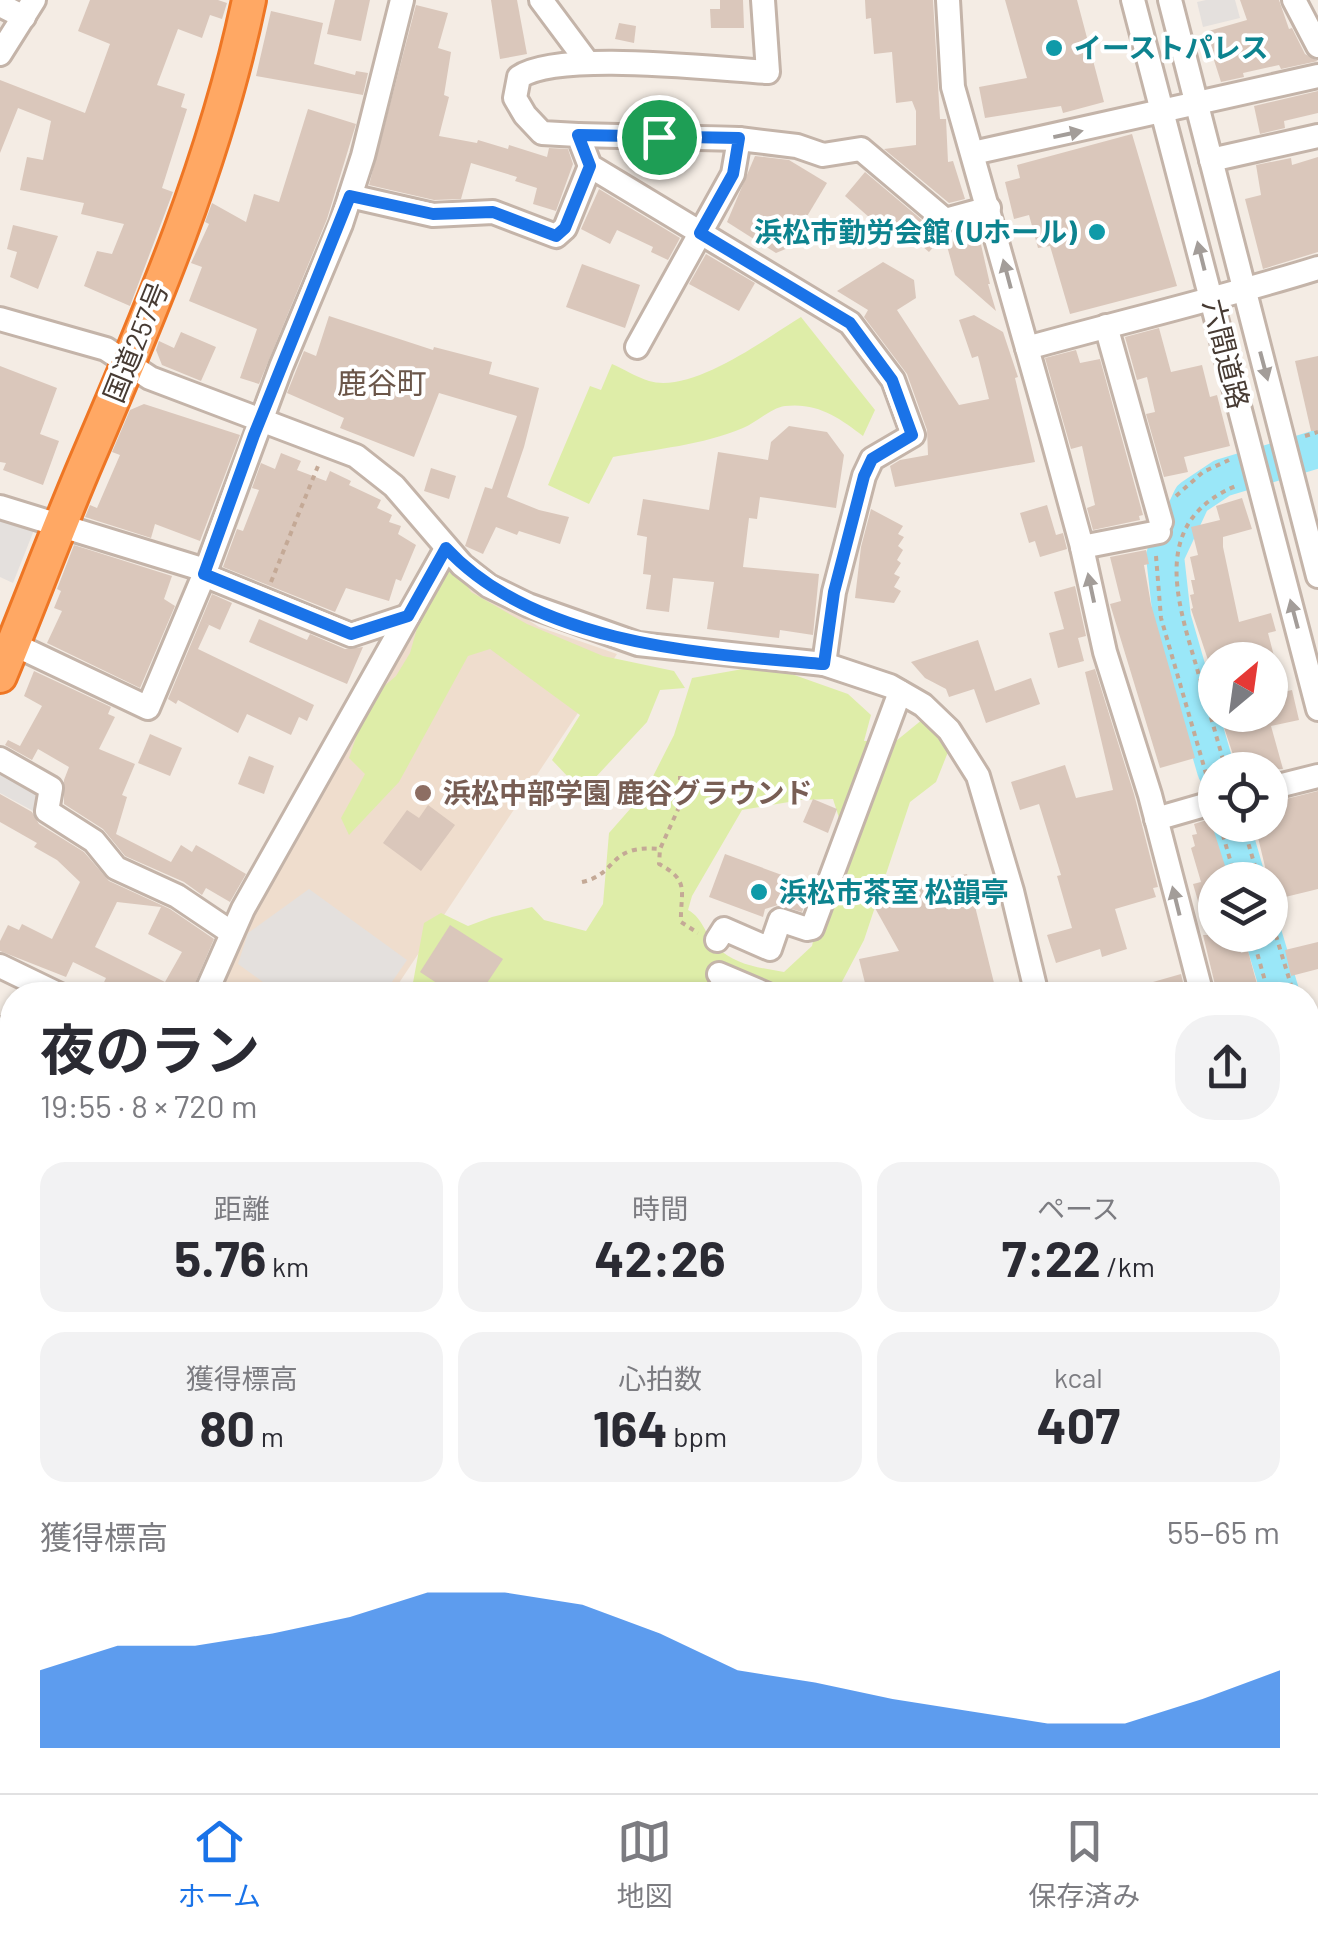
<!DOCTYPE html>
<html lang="ja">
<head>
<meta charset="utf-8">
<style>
	:root { --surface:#fff; --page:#f2f2f3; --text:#2b2b33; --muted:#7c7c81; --line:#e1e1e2; --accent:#1a73e8 }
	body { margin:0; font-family:Barlow,"Noto Sans JP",sans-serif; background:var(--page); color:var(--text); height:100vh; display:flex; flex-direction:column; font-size:38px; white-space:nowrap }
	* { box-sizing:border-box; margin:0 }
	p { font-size:32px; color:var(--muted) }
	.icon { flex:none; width:55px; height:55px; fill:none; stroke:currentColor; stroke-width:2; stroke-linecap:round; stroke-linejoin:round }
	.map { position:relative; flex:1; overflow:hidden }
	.side { position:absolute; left:0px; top:982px; width:1320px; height:812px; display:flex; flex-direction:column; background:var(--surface); border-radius:40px 40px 0 0; box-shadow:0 2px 8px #0004 }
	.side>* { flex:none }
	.needle { width:65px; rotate:29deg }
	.buttons { position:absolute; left:1198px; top:642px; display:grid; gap:20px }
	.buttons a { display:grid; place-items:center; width:90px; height:90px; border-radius:50%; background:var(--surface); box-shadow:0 2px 8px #0004; font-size:50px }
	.pin { position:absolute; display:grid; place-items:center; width:85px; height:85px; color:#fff; margin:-42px; border:5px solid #fff; border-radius:50%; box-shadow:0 2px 10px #0007 }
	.round { display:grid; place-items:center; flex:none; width:105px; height:105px; border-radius:40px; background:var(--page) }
	.head { display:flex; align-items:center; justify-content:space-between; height:170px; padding:0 40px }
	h1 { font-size:55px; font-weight:700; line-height:75px }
	.metrics { display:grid; grid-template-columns:repeat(3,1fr); gap:15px; height:170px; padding:10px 40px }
	.metrics div { display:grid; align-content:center; border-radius:25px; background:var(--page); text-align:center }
	.metrics b { font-size:50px; font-weight:700 }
	.metrics small { font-size:28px; font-weight:400 }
	.metrics p { font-size:28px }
	.chart { height:280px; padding:20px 40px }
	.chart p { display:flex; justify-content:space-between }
	.chart svg { width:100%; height:180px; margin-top:10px; fill:var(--accent); opacity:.7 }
	.tabs { display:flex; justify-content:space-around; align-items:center; height:140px; border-top:2px solid var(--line); background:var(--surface); font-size:28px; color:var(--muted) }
	.tabs a { display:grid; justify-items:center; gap:5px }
	.tabs .active { color:var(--accent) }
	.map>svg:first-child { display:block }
	.education { fill:#efddcd }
	.green { fill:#deeda8; fill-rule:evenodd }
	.parking { fill:#e4e0dd }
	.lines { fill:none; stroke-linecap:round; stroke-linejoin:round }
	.river { stroke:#9ae7f8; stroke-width:38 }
	.building { fill:#dac7bb; fill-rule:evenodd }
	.minor-casing { stroke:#c4b4a9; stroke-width:28 }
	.highway-casing { stroke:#ee7624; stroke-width:38 }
	.path { stroke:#c4a996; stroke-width:4; stroke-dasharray:5 5; stroke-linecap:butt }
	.minor { stroke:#fff; stroke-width:22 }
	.highway { stroke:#ffa864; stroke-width:32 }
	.oneway { fill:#a39d99 }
	.route-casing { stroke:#fff; stroke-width:20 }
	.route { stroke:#1a73e8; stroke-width:12 }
	.culture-dot { fill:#0f9aa8; stroke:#fff; stroke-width:4 }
	.education-dot { fill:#8d6e63; stroke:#fff; stroke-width:4 }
	.labels { text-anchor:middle; stroke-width:8; stroke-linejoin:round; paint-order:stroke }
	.culture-label { font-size:28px; font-weight:bold; fill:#0d838f; stroke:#fff; text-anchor:start }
	.street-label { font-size:28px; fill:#473b33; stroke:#fff }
	.education-label { font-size:28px; font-weight:bold; fill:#785e54; stroke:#fff; text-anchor:start }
	.neighbourhood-label { font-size:30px; fill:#6b5649; stroke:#fff }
</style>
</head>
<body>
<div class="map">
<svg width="1318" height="1793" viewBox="0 0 1318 1793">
	<rect width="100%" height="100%" fill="#f4ece4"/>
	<g class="education">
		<path d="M448,568l91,59 78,27 -226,341h-175l-2,-8z"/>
		<path d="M0,1408l12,1v241h-12z"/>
	</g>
	<g class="green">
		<path d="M801,317l74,93 -12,26c-23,-18 -46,-34 -78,-30 -14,2 -28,16 -42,22 -40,17 -87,21 -130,29l-24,47 -41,-19 42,-99 11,4 11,-26c12,5 24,13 37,17 43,13 116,-42 152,-64z"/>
		<path d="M443,563h10l18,29 56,32 76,32 71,15 11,17 -25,2 -13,32 -53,57h-24l-18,-19 28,-45 -90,-66 -22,7 -69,126 -50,53 -8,-17 24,-44 -16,-16 20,-59 27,-23 14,-23 17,-60z"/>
		<path d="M766,665l82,29 23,21 -7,26h32l27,-22 27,28 -14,35 -26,20 -46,138 -29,55h-412l-11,-7 12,-65 17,-10 27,13 24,-9 40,-10 12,13 42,11 17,-27 6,-71 36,-41 29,-57 18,-57zM833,799l7,22 -28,125 -28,26c-23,-4 -50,-7 -67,-25 -12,-12 -14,-29 -29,-37l4,-14 50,-86 59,-10z"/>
		<path d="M638,1783l2,10h-400l-14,-10 -90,10 -12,-10z"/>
		<path d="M918,1783l4,10h-233l-4,-10z"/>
	</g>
	<g class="parking">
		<path d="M1206,0h29l5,18 -37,9 -6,-25z"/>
		<path d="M0,521l34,9 -21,53 -13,-6z"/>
		<path d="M0,756l57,31 -11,31 -46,-25z"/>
		<path d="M309,889l98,71 -24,35h-117l4,-8 -32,-23 10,-31z"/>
		<path d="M1085,1782h203l12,11h-223z"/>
	</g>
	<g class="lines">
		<g class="river">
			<path d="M1216,770l-44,-152 -7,-62 27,-58 30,-20 96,-29"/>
			<path d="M1231,825l16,55"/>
			<path d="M1263,935l18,60"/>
			<path d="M1308,1087l10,37"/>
		</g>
	</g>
	<g class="building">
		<path d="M90,0h128l9,3 -5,16 -12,-4 -8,23 -24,-9 -21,56 28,9 -4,13 6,2 -25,79 11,4 -43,114 -46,-20 13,-35 15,3 12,-30 -43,-10 3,-11 -64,-13 7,-33 16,3 8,-39 -33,-13 -18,45v-73l85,33 25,-69 -32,-13z"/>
		<path d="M335,0h35l-9,41 -34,-7z"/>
		<path d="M491,0h26l10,54 -27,5z"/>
		<path d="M720,0h23l1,28h-33l-1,-19h10z"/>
		<path d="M865,0h68l7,119h6l2,43 5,-1 12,38 -16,4 -65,-54 32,-4v-34l-4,-10 -16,2 -4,-51 -18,2 -3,-36 -5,1z"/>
		<path d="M1005,0h72l27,102 -41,11 -2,-7 -76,12 -6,-31 48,-9z"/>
		<path d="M1240,0h39l10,29 3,-1 13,26 13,7 -37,8 -2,-4 -36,8 1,4 -23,5 -16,-50 42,-12z"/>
		<path d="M416,5l32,8 -10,35 13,4 -7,43 5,2 -10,39 38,7 1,-3 30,9 1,-4 38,12 2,-9 19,1 5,15 -17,47 -23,-7 4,-16 -22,-7 2,-4 -46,-14 -10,36 -27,1 -65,-15z"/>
		<path d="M271,11l52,12 -9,41 41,11 1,-4 12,2 -5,22 -107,-19z"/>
		<path d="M619,23l17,3 -2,17 -19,-4z"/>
		<path d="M1318,91v22l-34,8 1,7 -25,6 -6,-28z"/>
		<path d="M308,109l48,15 -29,95 -68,165 -19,-6 17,-49 -68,-28 13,-34 -11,-4 18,-39 -4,-2 7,-19 34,19 8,-28 25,8z"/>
		<path d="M1132,134l45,152 -107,28 -20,-68 -12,2 -9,-33 -15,4 -9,-37 15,-4 -3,-13z"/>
		<path d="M755,156l34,4 38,23 -39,65 -12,5 -49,-31z"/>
		<path d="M1318,157v95l-55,17 -18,-70 16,-4 -5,-30 35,-7 1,7z"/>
		<path d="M865,172l70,59 9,4 -15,17 -34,-29 -9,9 -41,-36z"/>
		<path d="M599,189l81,49 -12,22 -17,-8 2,-5 -36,-17 -7,14 -29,-15z"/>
		<path d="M13,225l45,11 -20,53 -28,-12 7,-25 -10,-3z"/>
		<path d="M977,227l13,57h-2l8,27 -41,-36 -11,-40z"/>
		<path d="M706,254l49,29 -16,28 -50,-27z"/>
		<path d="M883,262l31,18 2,18 -19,12 62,95 30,-6 -11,-43 -6,2 -13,-38 15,-5 29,17 15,45 -3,1 20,84 -140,25 -5,-21 10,-6 28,-5 -1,-25 -20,-56 -43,-57 4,-7 -31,-19z"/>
		<path d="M582,264l58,21 -15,43 -59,-21z"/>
		<path d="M329,316l104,34 1,-3 58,15 -3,12 50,14 -15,59 -17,50 32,13 30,7 -9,27 -41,-13 -2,4 -21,-8 -13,27 -18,-8 20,-59 7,2 25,-73 -78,-23 -25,64 -74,-29 4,-10 -57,-25 17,-42 12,5z"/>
		<path d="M1159,328l12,44 31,-7 8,32 7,-2 13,51 -46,11 4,15 -24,5 -18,-63 9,-2 -8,-35 -10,3 -12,-43z"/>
		<path d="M181,332l35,15 -15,34 -39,-16 -6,-15 3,-9 15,7z"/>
		<path d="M1076,350l4,13 20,-4 43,156 -4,1 1,4 -47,10 -6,-22 8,-3 -13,-59 -11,3 -26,-91z"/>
		<path d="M1318,356v75h-7l-16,-70z"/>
		<path d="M0,366l57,22 -17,46 19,7 -16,44 -40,-15 3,-7 -6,-1z"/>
		<path d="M144,404l96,31 -40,106 -45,-17 -4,14 -66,-21 5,-12 7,3 23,-53 -8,-3 18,-42z"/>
		<path d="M789,426l38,6 17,23 -8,53 -76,-11 -3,22 -8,-1 -6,49 76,7 -6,61 -33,-5 -1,8 -72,-9 7,-47 -41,-4 -4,34 -23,-3 5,-34 -8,-1 4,-37 -10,-2 6,-36 66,11 9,-58 50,8 3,-18z"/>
		<path d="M281,453l20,8 -4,9 29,11 4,-10 21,10 -2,4 32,15 -4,8 15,7 -3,7 12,4 -3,8 18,11 -15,36 -5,-2 -7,22 -43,-13 -11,24 -112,-45 14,-38 6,2 16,-41 -7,-2 9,-25 14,6z"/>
		<path d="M431,468l25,8 -7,23 -25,-8z"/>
		<path d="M1242,498l10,31 -29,8v10l16,75 32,-9 5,18 -8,2 6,23 -15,4h-51l-17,-51 2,-1 -3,-13 4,-1 -3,-14h4l-5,-23 8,-2 -7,-28 29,-7 -4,-14z"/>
		<path d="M1047,505l9,30 7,-2 4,16 -27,8 -5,-16 -6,2 -9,-30z"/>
		<path d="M871,509l32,17 -5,8 6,3 -6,9 5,4 -6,10 4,3 -7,11 6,3 -6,10 7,4 -7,12 -39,-5 6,-51z"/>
		<path d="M74,545l98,31 -8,23 11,7 -35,82 -93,-45 15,-32 -8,-3 7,-17 -4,-2z"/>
		<path d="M1146,550l3,14 -5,1 7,39 44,154 -35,10 -50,-164 11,-3 -11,-44z"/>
		<path d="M1075,586l11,50 -8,2 6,23 -26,7 -9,-35 15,-4 -10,-37z"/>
		<path d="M212,594l20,9 -12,27 -15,-7 4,2 -11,24 116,56 -7,16 -8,-4 -8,18 -44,-21 -9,19 -60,-33 -2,4 -8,-5z"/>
		<path d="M259,619l48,21 3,-6 35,15 18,-2 -16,37 -98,-42z"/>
		<path d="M978,640l17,51 36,-13 9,26 -54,19 -12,-34 -25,8 -3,-8 -21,-11 -14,-16z"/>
		<path d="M1095,669l39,125 24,93 -5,1 3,9 -41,12 12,40 -25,8 -2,-8 -44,14 -9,-28 25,-7 -15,-52 4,-1 -22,-71 -19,6 -9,-28 54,-17 11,33 37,-8 -28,-118z"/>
		<path d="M34,671l77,36 -3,7 7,3 -16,32 36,15 -13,31 5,2 -11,37 55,28 10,-17 11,7 4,-7 23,13 27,16 -16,28 -24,-14 -4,7 -18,-13 -59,-26 -22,-27 -39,-25v-24l5,-13 -31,-18 -6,11 -27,-15 3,-5 12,6 22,-40 -18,-10z"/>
		<path d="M1292,690l7,30 -28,6 12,43 -45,1 -18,-55h48l2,8v-28z"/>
		<path d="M150,734l32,14 -12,28 -32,-13z"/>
		<path d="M249,756l25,10 -10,28 -26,-10z"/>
		<path d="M1318,791v98l-45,11 -18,-75h15v-22z"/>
		<path d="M0,794l32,18 7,12 45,28 25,29 61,28 44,30 -24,56h-92l8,-17 -33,-16 -7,15 -66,-26v-10l8,-16 11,5 3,-6 30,15 28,-57 -23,-22 -23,-13 3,-4 -37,-21zM117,902l44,5 -13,27 34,18 -17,30 -70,-35z"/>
		<path d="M813,799l24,10 -9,24 -25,-11z"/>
		<path d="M428,805l27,20 -34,46 -38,-28 24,-33 12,8z"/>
		<path d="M1210,819l17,53 -3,1 2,7h-11v55h21l5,18 7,-2 12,44h-38l-2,-8 -4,2 -13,-54h5l-15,-51 8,-2 -10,-34 4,-2 -3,-11 5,-1 -3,-10z"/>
		<path d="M725,854l76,28 -2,7 10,3 -7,20 -24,-7 -13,4 -2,8 -54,-20z"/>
		<path d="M967,874l29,117 -22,4h-106l-9,-36 40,-8 -24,-43 58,-28z"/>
		<path d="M450,925l53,34 -24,36h-24l-35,-23z"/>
		<path d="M1318,942v27l-27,7 -6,-26z"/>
		<path d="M1181,974l5,21h-60l-1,-5z"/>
	</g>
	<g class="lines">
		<g class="minor-casing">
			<g id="minor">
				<path d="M541,0l47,63"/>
				<path d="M763,0l5,72c-54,-3 -209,-22 -249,5l-4,21 10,17 17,18 36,2 12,31 260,157 43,57 20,55 -41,24 -8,17 -30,116 -10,72"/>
				<path d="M948,0l5,87 98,346 30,110 24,109 45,143 52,200"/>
				<path d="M1133,0l185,709"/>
				<path d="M1170,0l148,576"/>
				<path d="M1294,0l24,46"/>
				<path d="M0,5l24,12"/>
				<path d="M0,54l34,-54"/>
				<path d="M578,135l161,4"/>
				<path d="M973,153l345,-77"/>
				<path d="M1211,160l107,-24"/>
				<path d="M350,196l83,19 60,-3 63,24 9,-8 25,-62"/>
				<path d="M0,319l106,30 44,29 206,78 38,30 68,79 27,21 39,19 110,39 186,20 66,22 33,19 26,25 29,46 34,115 25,104"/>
				<path d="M1106,326l55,196"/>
				<path d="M637,347l96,-173 6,-35 58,7 26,9 38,-6 84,71 44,-12"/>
				<path d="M1027,348c97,-27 195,-50 291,-80"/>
				<path d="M0,507l205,63"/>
				<path d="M1082,547l77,-15"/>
				<path d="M204,575l147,60 57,-19"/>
				<path d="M13,644l135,64 56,-133 77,-208 60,-143 22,-68 39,-156"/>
				<path d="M0,759l51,29 -4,23 47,30 22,27 61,28 55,37"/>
				<path d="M1270,788l48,-12"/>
				<path d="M1156,819l59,-17"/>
				<path d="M717,940l7,-11 46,20 10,-29 27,9 5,-1 88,-236"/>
				<path d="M0,966l60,29"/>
				<path d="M719,974l49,21"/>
				<path d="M205,995l38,-86 203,-360"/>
				<path d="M0,1029l12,8"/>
				<path d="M0,1062l12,-2"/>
				<path d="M1308,1118l10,-4"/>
				<path d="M0,1256l12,-31"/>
				<path d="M1308,1338l10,19"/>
				<path d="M1308,1376l10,-4"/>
				<path d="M1308,1567l10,9"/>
				<path d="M0,1752l12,-8"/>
				<path d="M1308,1756l10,9"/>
				<path d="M109,1782l1,11"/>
				<path d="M1072,1784l1,-2"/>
			</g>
		</g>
		<g class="highway-casing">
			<path id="highway" d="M0,676c30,-72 57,-146 88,-218 64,-149 128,-299 161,-458"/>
		</g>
		<g class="path">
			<path d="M1305,436l13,-4"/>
			<path d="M1176,496l27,-24 26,-12"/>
			<path d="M1156,556l5,62 48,166"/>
			<path d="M271,582l47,-116"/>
			<path d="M1226,770c-10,-35 -20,-70 -30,-105 -21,-70 -44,-145 42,-180"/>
			<path d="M678,778h7l5,5 -30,66 -1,15c32,17 21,28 22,58l17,11"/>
			<path d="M1220,825l16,55"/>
			<path d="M1243,825l16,55"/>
			<path d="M582,882c37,-8 25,-38 78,-33"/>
			<path d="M1270,916l24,79"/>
			<path d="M1252,935l17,60"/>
			<path d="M262,995l5,-3"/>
			<path d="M1308,1042l10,35"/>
			<path d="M1308,1138l10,28"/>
			<path d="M0,1453h12"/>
			<path d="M0,1709l12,-5"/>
			<path d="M184,1782l15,11"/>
			<path d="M539,1782l10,11"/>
			<path d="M582,1782l2,11"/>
			<path d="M645,1782l7,11"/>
			<path d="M942,1782l5,11"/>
			<path d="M302,1786l5,7"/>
			<path d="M394,1793l13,-1 11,-10"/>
			<path d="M474,1793l17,-11"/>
		</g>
		<use href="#minor" class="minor"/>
		<use href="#highway" class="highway"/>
	</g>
	<defs><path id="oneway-solid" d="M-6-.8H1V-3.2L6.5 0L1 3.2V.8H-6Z" transform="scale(2.5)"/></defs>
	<g class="oneway">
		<use href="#oneway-solid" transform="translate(1068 134) rotate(-12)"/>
		<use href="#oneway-solid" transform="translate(1201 256) rotate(-104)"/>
		<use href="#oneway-solid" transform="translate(1007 274) rotate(-105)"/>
		<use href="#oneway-solid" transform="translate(1264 366) rotate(75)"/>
		<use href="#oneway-solid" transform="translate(1091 588) rotate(-102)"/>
		<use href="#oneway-solid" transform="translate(1294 614) rotate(-105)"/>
		<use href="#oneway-solid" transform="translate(1176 901) rotate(-104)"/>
	</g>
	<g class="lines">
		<g class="route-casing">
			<path id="route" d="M578,135l161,3 -6,36 -33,59 150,90 42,57 20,55 -40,24 -8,17 -30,116 -10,72c-123,-10 -289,-20 -378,-116l-38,68 -57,18 -147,-60 50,-139 96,-239 83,18 60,-2 63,24 9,-8 25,-62z"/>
		</g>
		<use href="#route" class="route"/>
	</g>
	<g class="culture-dot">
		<circle cx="1054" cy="48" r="10"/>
		<circle cx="1097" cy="232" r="10"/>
		<circle cx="759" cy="892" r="10"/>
	</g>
	<circle class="education-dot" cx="423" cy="793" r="10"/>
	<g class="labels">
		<g class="culture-label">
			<text x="1074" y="58">イーストパレス</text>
			<text x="1077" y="242" text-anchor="end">浜松市勤労会館 (Uホール)</text>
			<text x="779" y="902">浜松市茶室 松韻亭</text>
		</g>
		<g class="street-label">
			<text transform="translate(136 342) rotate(-68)" y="10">国道257号</text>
			<text transform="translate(1226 354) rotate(76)" y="10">六間道路</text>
		</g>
		<g class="education-label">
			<text x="443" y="803">浜松中部学園 鹿谷グラウンド</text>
		</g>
		<g class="neighbourhood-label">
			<text x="382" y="394">鹿谷町</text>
		</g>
	</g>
</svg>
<div class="buttons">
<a><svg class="needle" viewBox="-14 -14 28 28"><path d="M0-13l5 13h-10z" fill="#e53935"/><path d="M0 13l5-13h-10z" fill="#7c7c81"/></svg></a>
<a><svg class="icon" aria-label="locate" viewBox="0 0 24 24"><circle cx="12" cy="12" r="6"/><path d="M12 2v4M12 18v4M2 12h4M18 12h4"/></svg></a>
<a><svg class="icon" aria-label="layers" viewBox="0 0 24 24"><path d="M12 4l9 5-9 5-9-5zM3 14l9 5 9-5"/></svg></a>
</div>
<div class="pin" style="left:659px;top:137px;background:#1e9e55"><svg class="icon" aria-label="arrive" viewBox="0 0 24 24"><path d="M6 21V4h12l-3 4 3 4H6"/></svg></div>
<section class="side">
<div class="head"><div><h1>夜のラン</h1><p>19:55 · 8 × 720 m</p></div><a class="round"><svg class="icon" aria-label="share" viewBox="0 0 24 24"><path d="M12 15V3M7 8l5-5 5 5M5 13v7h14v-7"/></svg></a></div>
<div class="metrics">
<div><p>距離</p><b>5.76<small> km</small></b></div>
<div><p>時間</p><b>42:26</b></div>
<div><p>ペース</p><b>7:22<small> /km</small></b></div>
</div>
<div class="metrics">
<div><p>獲得標高</p><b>80<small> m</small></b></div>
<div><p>心拍数</p><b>164<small> bpm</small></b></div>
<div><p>kcal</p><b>407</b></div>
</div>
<div class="chart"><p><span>獲得標高</span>55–65 m</p>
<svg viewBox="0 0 160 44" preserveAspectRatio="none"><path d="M0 44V25L10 19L20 19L30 16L40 12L50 6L60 6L70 9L80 16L90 25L100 28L110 32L120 35L130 38L140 38L150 32L160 25V44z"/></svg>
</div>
</section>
</div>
<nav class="tabs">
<a class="active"><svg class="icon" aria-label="home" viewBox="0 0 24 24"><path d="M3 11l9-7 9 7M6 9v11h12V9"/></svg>ホーム</a>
<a><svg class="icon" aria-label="map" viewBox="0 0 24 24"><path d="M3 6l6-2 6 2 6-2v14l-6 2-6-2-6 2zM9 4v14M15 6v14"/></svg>地図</a>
<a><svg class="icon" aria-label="saved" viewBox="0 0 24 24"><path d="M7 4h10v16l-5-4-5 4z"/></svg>保存済み</a>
</nav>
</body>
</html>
